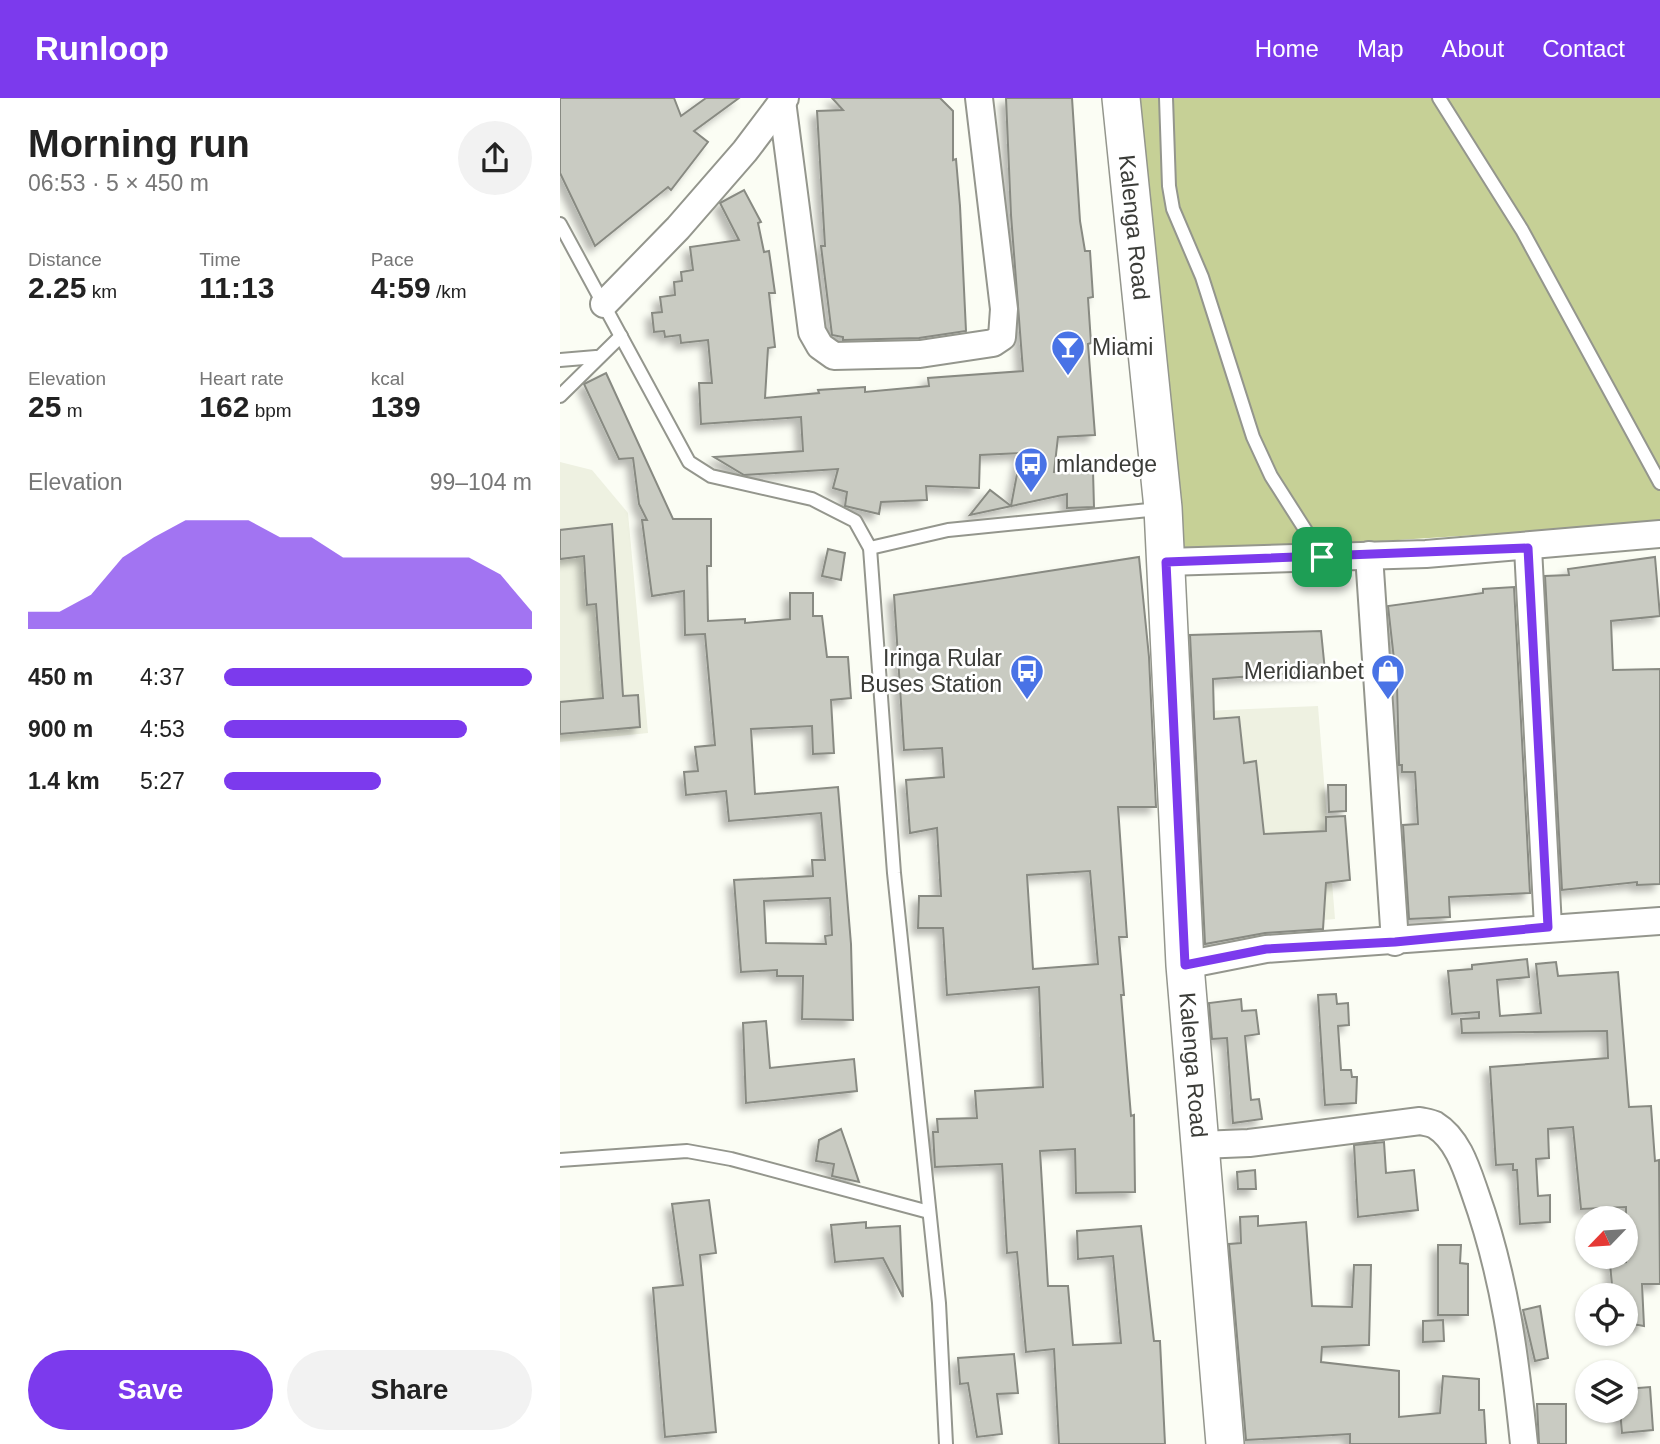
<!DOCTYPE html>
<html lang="en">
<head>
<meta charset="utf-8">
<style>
	:root { --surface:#fff; --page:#f2f2f2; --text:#222; --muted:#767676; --accent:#7c3aed }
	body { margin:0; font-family:Arial,sans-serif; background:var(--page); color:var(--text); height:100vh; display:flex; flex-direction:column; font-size:26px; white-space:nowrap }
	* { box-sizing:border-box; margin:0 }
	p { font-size:23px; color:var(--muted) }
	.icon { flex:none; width:38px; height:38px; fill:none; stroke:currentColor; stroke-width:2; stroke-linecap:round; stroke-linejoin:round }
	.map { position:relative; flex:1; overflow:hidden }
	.drawer { display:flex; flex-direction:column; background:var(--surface); width:560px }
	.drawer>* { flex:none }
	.needle { width:46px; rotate:245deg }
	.fabs { position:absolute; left:1015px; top:1108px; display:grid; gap:14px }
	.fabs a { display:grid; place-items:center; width:63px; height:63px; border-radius:50%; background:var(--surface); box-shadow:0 2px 5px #0004; font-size:35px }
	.pin { position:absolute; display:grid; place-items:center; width:60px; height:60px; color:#fff; margin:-30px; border-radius:14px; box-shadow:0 4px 10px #0006 }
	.round { display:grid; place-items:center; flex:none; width:74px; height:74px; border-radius:37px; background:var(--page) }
	.head { display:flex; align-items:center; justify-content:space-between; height:119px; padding:0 28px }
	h1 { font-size:38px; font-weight:700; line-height:52px }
	.figures { display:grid; grid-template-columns:repeat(3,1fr); gap:10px; height:119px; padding:7px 28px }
	.figures div { display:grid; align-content:center }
	.figures b { font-size:30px; font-weight:700 }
	.figures small { font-size:19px; font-weight:400 }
	.figures p { font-size:19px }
	.chart { height:196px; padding:14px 28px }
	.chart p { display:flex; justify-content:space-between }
	.chart svg { width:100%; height:126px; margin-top:7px; fill:var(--accent); opacity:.7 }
	.primary-button { display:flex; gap:14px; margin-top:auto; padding:14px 28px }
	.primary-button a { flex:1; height:80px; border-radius:42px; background:var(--accent); color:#fff; font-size:28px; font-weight:700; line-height:80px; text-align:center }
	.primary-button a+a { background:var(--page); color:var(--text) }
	ul { padding:0 28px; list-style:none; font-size:23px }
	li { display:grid; grid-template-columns:112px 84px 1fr; align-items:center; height:52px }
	li i { height:18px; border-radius:9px; background:var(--accent) }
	header { display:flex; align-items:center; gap:42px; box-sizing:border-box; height:98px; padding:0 35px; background:var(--accent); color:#fff }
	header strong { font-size:33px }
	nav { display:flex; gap:38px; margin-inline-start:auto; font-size:24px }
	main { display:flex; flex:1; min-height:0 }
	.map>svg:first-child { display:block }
	.built { fill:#eef1e1 }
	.green { fill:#c6d096 }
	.building { fill:#c9cbc2; stroke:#888a82; stroke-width:2; fill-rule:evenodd; filter:url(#shadow) }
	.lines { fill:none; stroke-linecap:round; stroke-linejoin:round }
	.lane-casing { stroke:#94968d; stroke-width:16 }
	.street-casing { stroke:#94968d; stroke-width:30 }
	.secondary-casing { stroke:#94968d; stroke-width:40 }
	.lane { stroke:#fff; stroke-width:12 }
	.street { stroke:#fff; stroke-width:26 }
	.secondary { stroke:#fff; stroke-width:37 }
	.route-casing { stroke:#fff; stroke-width:14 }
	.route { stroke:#7c3aed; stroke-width:9 }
	.labels { text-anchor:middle; stroke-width:5; stroke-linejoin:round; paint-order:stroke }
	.street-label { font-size:23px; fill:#3b3c38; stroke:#fff }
	.poi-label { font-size:23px; fill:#3b3c38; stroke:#fff; text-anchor:start }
</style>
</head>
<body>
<header>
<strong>Runloop</strong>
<nav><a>Home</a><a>Map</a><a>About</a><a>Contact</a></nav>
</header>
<main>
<section class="drawer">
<div class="head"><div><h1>Morning run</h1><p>06:53 · 5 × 450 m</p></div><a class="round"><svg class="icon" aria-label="share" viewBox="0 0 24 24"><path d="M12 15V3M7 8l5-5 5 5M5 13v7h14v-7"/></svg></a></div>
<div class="figures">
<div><p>Distance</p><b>2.25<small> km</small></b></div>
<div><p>Time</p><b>11:13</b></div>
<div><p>Pace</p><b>4:59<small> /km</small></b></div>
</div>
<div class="figures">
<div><p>Elevation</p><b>25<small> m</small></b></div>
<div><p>Heart rate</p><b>162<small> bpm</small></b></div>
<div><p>kcal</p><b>139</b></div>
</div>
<div class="chart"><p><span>Elevation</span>99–104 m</p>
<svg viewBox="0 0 160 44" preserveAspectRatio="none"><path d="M0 44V38L10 38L20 32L30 19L40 12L50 6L60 6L70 6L80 12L90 12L100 19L110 19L120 19L130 19L140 19L150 25L160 38V44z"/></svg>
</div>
<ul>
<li><b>450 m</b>4:37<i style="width:100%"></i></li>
<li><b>900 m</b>4:53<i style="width:79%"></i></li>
<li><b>1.4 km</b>5:27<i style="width:51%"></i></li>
</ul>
<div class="primary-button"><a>Save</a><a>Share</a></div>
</section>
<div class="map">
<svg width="1100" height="1346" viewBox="0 0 1100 1346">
	<defs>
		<filter id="shadow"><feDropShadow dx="-6" dy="6" stdDeviation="3.5" flood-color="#0004"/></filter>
	</defs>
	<rect width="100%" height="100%" fill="#fbfdf4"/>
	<g class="built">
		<path d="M0,364l32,8 36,43 20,220 -88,9z"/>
		<path d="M758,608l17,213 -157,14 -21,-220z"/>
	</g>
	<path class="green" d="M570,0h530v425l-510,33z"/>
	<g class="building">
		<path d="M0,0h114l7,18 25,-18h33l-45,33 14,11 -37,48 -3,-3 -73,59 -35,-73z"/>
		<path d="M272,0h108l13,13v49l3,-1 4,47 6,125 -47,7 -76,2v-3l-11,-2 -11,-89h4l-8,-135 26,-1z"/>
		<path d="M446,0h66l8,123 5,30h5l3,46 -5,1 3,45 -3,1 7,91 -37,2 -4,35 39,-1 1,36 -27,1v-14l-97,21 20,-25 21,16 10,-53 -41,2 -1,33 -53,-2 1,14 -46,2 -2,12 -34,-8 2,-14 -14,-4 5,-19 -94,6 -30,-18 89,-6 -2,-34 -100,7 -2,-41h13l-4,-43 -27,3 -1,-8 -15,2 -1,-6 -10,1 -2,-19 10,-1 -2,-15 15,-2 -1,-13 8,-1 -1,-9 12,-2 -3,-23 49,-7 -19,-37 24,-13 17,32 -3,1 6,29 5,-1 6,42h-6l6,54 -7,1 -3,50 54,-5 -1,-3 47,-3v5l64,-6 -1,-8 95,-7 -12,-156z"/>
		<path d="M46,275l67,146h38v47h-4l1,55 37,-2v4l45,-4v-26h23v23h9l5,41h21l3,41 -20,2 3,53 -21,1 -1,-28 -61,3 4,65 83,-7 13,157 2,76 -51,-1 1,-43h-26v-6l-36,2 -7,-92 79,-4 -1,-16h13l-4,-47 -92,8 -3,-30 -40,4 -2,-23 14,-1 -3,-24 20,-2 -10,-111 -20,1 -1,-44 -32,5 -10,-76h5l-8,-16 -6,-46 -14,1 -35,-75zM270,800l2,37 -7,1 1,8 -60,-1 -2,-42z"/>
		<path d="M52,426l11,172 15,-1 2,32 -80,7v-32l43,-4 -7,-94 -9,1 -3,-49 -24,3v-29z"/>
		<path d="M268,451l17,4 -4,27 -19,-4z"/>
		<path d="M579,459l10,100 7,150h-38l9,130h-8l5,58h-3l10,121 3,-1 1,77 -59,1 -1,-44 -35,2 8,135h20l5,59 48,-2 -8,-87 -35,3 -1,-28 64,-5 13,115h6l5,103h-106l-5,-95 -28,3 -9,-100 -10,1 -5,-89 -67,3 -2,-35h5l-1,-13 40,-1 -2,-27 68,-4 -4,-100 -92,8 -4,-67h-25l1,-32h22l-4,-68 -27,5 -4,-53 38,-3 -2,-29 -38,2 -10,-155zM530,773l8,93 -65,5 -6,-94z"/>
		<path d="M1095,459l5,59 -49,5 2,49 47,-1v215l-23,1v-3l-75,8 -17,-314 24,-1 -1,-6z"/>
		<path d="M954,489l16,306 -81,4 1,20 -41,2 -6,-94 15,-1 -3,-52h-13v-7h-3l-2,-79 -9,-80 95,-13v-4z"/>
		<path d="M761,533l4,40 -112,8 1,40 25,-2 5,46 12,-2 8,73 62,-3v-14l19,-1 5,64 -24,3 -3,46 -58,4 -60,11 -15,-309z"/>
		<path d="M768,687h18v26l-17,1z"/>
		<path d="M967,861l2,18 -32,3 3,36 41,-3 -5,-49 20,-2 2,14 60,-4 11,135 22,-1 4,55 4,-1 1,124h-18l2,42 -18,-3v-28h-13l-3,-31 16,-2v-55l-45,2 -8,-82 -25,2 1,29 -13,1 2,37 12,-1v27l-30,2 -3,-54h-4v-6l-17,1 -6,-98 118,-9 -1,-27 -145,2 -1,-14 18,-1v-6l-27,2 -4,-43 24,-2v-4z"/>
		<path d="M776,896l1,10 11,-1 1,22 -11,1 3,44h10l1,7h5l-1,26 -31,2 -7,-110z"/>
		<path d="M681,901l1,12 14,-1 3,24 -14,2 6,64 8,-1 3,20 -29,4 -6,-85 -15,1 -3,-36z"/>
		<path d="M206,923l4,47 84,-9 3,32 -111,12 -3,-80z"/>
		<path d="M281,1031l7,20 11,33 -27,-6 2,-12 -18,-3 3,-21z"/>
		<path d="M824,1044l2,31 28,-3 4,40 -60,7 -4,-72z"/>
		<path d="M695,1072l1,19h-18l-1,-17z"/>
		<path d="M149,1102l7,53 -16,2 16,177 -51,5 -12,-149 30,-3 -11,-81z"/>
		<path d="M698,1118v10l48,-4 6,84 40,1 2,-42h17l-2,80 -47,2 -1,15 78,9v46l41,-4 3,-37 36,3v31h5l2,34h-136v-10l-104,6 -17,-196 12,-1 -1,-26z"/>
		<path d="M306,1124v6l34,-2 3,71 -20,-39 -48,4 -4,-37z"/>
		<path d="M878,1147h23l-1,18 8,1v51h-30z"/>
		<path d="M980,1208l8,52 -13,3 -12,-51z"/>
		<path d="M883,1222l1,21 -21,1v-21z"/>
		<path d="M454,1256l4,39 -21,1 5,40 -25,3 -9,-54 -8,1 -2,-26z"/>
		<path d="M1090,1289l3,43 -31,3 -2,-23h6v-21z"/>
		<path d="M977,1306h29v40h-27z"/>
	</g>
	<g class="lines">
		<g class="lane-casing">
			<g id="lane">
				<path d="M606,0l3,88 4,23 29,68 51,160 18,39 51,80"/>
				<path d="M879,0l83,132 138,253"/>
				<path d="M0,126l129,238 22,14 101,23 43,22 15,27 24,325 45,430 7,141"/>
				<path d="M0,262l36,-3"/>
				<path d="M0,298l61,-60"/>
				<path d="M310,450l78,-18 211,-21"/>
				<path d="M0,1062l127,-9 44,8 198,53"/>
			</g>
		</g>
		<g class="street-casing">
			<g id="street">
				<path d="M222,3l30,231 8,14 14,10 86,-2 73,-11 9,-6 2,-28 -25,-211"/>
				<path d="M44,206l74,-76 67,-77 40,-53"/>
				<path d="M968,450l20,379"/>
				<path d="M809,457l26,387"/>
				<path d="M606,464l260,-8 234,-20"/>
				<path d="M625,867l81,-16 394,-28"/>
				<path d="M640,1047l49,-2 171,-22c4,1 11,2 15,4 23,14 32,45 40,68 30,84 40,163 49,251"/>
			</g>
		</g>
		<g class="secondary-casing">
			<g id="secondary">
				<path id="s1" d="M561,0l42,410 22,457 40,479"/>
			</g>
		</g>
		<use href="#lane" class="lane"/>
		<use href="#street" class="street"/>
		<use href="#secondary" class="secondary"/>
	</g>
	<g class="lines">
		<g class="route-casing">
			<path id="route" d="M968,450l20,379 -153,15 -129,7 -81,16 -19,-403z"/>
		</g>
		<use href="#route" class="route"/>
	</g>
	<defs>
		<g id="bar-pin" transform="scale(1.75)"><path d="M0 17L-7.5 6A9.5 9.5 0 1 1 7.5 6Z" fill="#4973e6" stroke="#fff"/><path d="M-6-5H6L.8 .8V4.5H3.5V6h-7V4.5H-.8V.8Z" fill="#fff"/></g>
		<g id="bus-pin" transform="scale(1.75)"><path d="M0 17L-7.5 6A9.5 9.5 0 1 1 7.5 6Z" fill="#4973e6" stroke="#fff"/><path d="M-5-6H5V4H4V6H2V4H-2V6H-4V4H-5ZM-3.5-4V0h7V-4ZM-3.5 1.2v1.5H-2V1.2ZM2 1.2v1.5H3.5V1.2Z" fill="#fff"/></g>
		<g id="shop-pin" transform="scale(1.75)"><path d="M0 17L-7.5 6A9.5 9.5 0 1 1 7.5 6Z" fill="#4973e6" stroke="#fff"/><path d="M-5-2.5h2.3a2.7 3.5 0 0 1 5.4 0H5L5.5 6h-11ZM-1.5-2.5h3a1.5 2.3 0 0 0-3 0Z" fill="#fff"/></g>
	</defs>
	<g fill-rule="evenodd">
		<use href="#bar-pin" x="508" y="249"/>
		<use href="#bus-pin" x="471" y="366"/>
		<use href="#bus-pin" x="467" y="573"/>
		<use href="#shop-pin" x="828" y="573"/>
	</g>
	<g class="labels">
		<g class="street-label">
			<text dy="8" stroke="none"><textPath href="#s1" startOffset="130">Kalenga Road</textPath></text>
			<text dy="8" stroke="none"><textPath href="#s1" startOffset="970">Kalenga Road</textPath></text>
		</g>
		<g class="poi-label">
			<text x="532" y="257">Miami</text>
			<text x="496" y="374">mlandege</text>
			<text x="442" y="568" text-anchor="end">Iringa Rular<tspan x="442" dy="26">Buses Station</tspan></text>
			<text x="804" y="581" text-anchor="end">Meridianbet</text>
		</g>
	</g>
</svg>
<div class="fabs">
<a><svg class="needle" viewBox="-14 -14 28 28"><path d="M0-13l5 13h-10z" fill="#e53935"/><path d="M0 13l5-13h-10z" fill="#767676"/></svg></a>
<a><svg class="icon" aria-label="locate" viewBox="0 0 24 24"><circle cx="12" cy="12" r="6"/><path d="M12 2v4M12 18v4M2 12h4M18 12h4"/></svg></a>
<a><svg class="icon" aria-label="layers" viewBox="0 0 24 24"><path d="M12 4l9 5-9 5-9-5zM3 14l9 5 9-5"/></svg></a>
</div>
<div class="pin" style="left:762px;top:459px;background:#1e9e55"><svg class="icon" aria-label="arrive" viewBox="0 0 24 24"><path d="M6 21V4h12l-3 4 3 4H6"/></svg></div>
</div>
</main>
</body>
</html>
